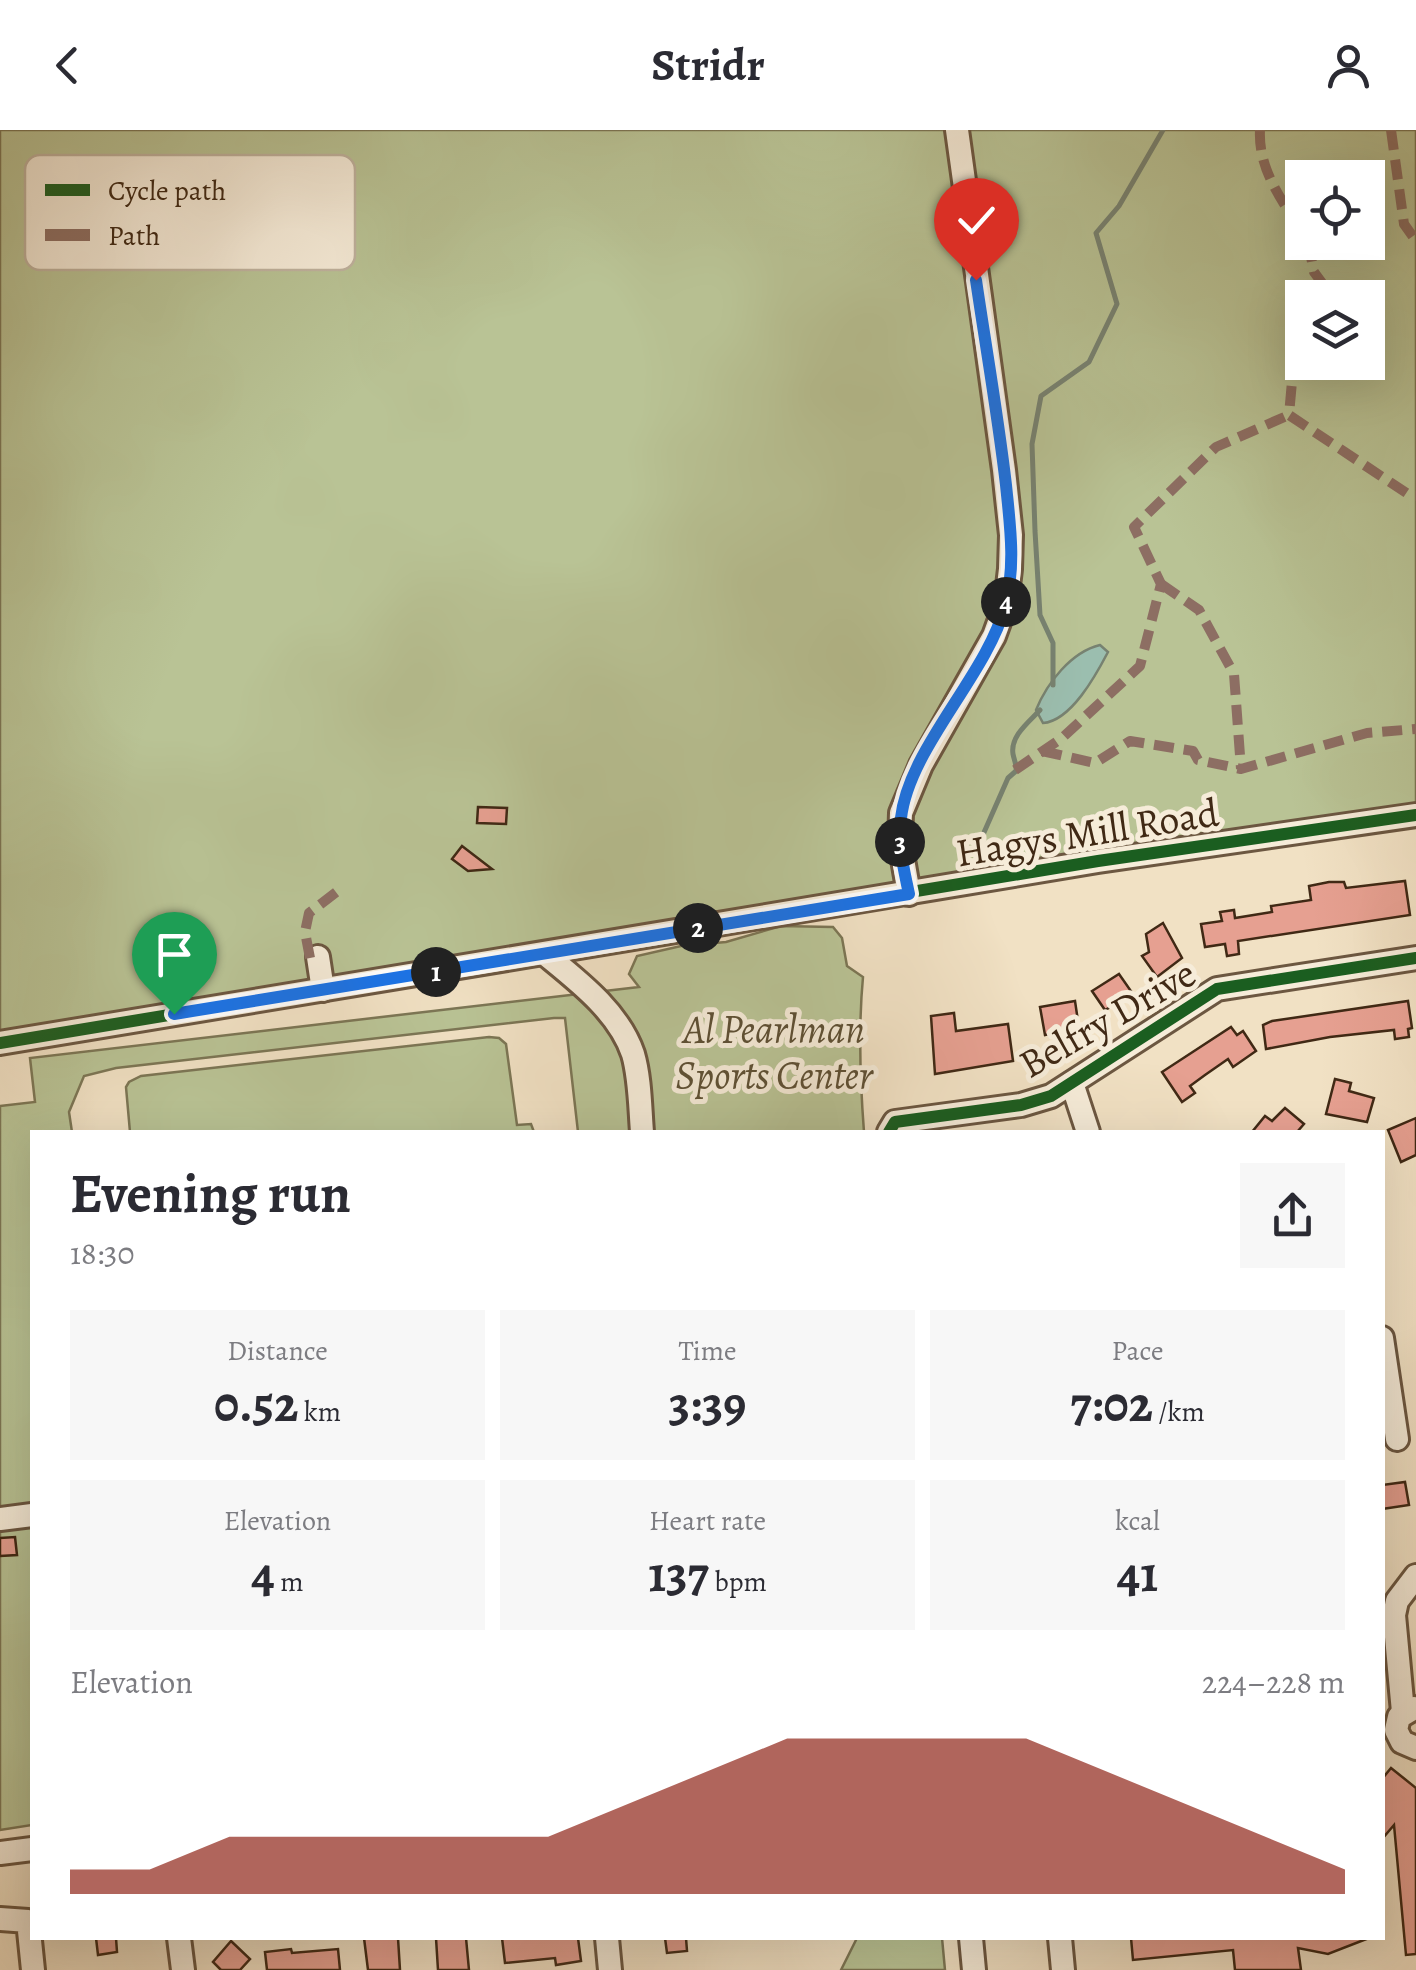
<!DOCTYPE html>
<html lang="en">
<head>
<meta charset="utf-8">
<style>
	:root { --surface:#fff; --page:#f7f7f7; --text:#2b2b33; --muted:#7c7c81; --accent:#8f2418 }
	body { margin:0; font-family:Alegreya,serif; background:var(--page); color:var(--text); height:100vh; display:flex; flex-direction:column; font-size:38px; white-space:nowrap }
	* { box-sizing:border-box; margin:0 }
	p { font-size:32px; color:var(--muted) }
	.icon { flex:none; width:55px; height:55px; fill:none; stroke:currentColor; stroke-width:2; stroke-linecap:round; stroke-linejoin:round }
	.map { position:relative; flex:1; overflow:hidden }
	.panel { position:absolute; left:30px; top:1000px; width:1355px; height:810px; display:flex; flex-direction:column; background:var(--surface); border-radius:0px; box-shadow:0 10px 40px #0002 }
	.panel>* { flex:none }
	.buttons { position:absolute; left:1285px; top:30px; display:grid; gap:20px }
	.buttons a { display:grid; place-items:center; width:100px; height:100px; border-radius:0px; background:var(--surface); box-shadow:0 10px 40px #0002; font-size:50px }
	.pin { position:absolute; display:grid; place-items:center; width:85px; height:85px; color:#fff; margin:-102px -42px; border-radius:50% 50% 50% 0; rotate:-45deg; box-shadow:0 0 10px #0007 }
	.pin .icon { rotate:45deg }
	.km { position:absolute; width:50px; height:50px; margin:-25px; border-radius:50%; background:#222; color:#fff; font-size:28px; line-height:50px; text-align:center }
	.round { display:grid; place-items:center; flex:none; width:105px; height:105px; border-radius:0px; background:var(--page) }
	.summary { display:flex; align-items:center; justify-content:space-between; height:170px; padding:0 40px }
	h1 { font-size:55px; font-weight:700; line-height:75px }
	.figures { display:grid; grid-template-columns:repeat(3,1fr); gap:15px; height:170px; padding:10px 40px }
	.figures div { display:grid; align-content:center; border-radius:0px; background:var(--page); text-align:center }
	.figures b { font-size:50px; font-weight:700 }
	.figures small { font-size:28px; font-weight:400 }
	.figures p { font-size:28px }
	.chart { height:280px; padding:20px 40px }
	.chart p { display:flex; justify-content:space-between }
	.chart svg { width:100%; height:180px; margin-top:10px; fill:var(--accent); opacity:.7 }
	header { display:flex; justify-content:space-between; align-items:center; height:130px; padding:0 40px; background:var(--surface); font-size:45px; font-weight:700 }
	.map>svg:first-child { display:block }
	.green { fill:#b9c395; stroke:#7c7655; stroke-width:2.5; fill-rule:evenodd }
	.water { fill:#9bbeaf; stroke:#778271; stroke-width:2.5 }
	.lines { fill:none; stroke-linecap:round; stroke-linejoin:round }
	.stream { stroke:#778271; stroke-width:5 }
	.building { fill:#e6a091; stroke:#402915; stroke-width:2.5 }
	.minor-casing { stroke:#6c5741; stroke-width:28 }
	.minor { stroke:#f6ecd9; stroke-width:22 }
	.quiet { stroke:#8d6e63; stroke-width:10; stroke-dasharray:20 10; stroke-linecap:butt }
	.cycleway-casing { stroke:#f6ecd9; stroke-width:19 }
	.cycleway { stroke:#1b5e20; stroke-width:12 }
	.route-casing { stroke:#fff; stroke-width:20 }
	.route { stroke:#1a73e8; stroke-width:12 }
	.labels { text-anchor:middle; stroke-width:10; stroke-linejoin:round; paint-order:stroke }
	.street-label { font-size:40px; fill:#402915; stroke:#f6ecd9 }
	.park-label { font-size:40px; font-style:italic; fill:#5e5035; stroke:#f6ecd9 }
	.key { fill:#f6ecd9; stroke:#bfb29e; stroke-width:2.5 }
	.key-label { font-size:28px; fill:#402915 }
</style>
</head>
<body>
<header><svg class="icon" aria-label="back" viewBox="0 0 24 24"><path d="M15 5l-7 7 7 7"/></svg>Stridr<svg class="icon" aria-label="person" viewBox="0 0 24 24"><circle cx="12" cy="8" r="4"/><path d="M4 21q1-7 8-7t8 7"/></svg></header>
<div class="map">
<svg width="1416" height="1840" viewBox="0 0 1416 1840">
	<rect width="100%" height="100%" fill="#f1e1c4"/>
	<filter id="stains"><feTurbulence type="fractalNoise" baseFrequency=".002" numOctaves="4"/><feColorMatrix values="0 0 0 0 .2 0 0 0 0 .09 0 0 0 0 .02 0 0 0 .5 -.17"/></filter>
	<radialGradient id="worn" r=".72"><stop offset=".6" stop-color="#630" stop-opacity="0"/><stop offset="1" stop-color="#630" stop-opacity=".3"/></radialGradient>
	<g class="green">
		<path d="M0,0h1416v678l-1416,226zM1302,48h66v64h-66zM1302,168h66v64h-66z"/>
		<path d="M781,796l52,1 9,11 5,28 16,11c-5,53 -3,103 1,155h-286l-13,-114h-11l-438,50 -32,8 -15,36 3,20h-40v693l-32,5v-724l35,-4 -5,-44 609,-71 -10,-13 8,-18 44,-10 45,-4z"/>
		<path d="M489,907l10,1 7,6 11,81 14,-1 3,8h-404l-4,-45 3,-5 12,-6z"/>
		<path d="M857,1808h85l3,32h-104z"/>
	</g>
	<path class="water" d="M1100,515l8,7c-12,23 -37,69 -65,71l-7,-13c11,-27 35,-58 64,-65z"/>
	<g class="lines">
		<g class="stream">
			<path d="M1053,555v-42l-13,-28 -5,-84 -3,-87 9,-48 48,-34 28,-58 -21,-71 23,-27 44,-76"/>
			<path d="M978,716l30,-68 8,-7c1,-6 -2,-11 -3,-17 -3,-18 16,-32 27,-44"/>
		</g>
	</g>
	<g class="building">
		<path d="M478,677l29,1 -1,16 -29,-1z"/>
		<path d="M462,716l30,23 -24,2 -16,-12z"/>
		<path d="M1405,751l5,34 -172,26 1,13 -12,2 -2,-12 -20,3 -4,-23 21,-3 -2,-9 14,-2 1,8 37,-6 -1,-6 40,-6 -2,-14 20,-4h15l2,6z"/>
		<path d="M1163,793l19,35 -25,19 -15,-21 7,-4 -3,-18z"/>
		<path d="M1119,844l14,20 -28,16 -13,-19z"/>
		<path d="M1075,871l4,27 -34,7 -5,-28z"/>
		<path d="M1408,871l4,27 -4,1 1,8 -14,2 -1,-9 -64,7 -64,12 -3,-24 9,-4z"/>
		<path d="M954,883l2,18 52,-7 5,37 -78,13 -4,-58z"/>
		<path d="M1231,897l6,8 6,-4 13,20 -23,16 -5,-8 -23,16 -15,11 5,7 -13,9 -20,-30z"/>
		<path d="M1335,949l16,4 -2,8 25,7 -7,24 -41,-8z"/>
		<path d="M1285,978l19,16 -7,8h-45l13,-16 7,5z"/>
		<path d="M1416,988v37l-15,7 -13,-32z"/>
		<path d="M1405,1352l4,23 -27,4v-24z"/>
		<path d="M15,1407l2,18 -17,1v-18z"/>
		<path d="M1391,1638l25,20v166l-10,1 -12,-130 -12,14v-60z"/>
		<path d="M96,1808h20l1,14 -19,3z"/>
		<path d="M364,1808h34l2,32h-32z"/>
		<path d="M436,1808h30l3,32h-31z"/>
		<path d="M502,1808h76l3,23 -25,4 -1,-7 -50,5z"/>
		<path d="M665,1808h21l1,13 -20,2z"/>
		<path d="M1131,1808h238l-41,16 -30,-6 3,22h-66l-2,-20 -100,10z"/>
		<path d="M231,1811l19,18 -10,11h-19l-8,-8z"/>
		<path d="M291,1819l1,4 46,-4 2,21h-73l-2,-18z"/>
	</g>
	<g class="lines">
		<g class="minor-casing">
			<g id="minor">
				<path d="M909,764l-9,-52 1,-29 20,-48 73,-129 12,-33 4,-34 1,-34 -7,-65 -47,-340"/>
				<path d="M545,824c33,27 74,58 88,100 7,24 7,53 9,78"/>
				<path d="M318,827l5,33"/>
				<path d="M0,913l1098,-182 318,-46"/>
				<path d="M1072,953l16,49"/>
				<path d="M889,1002l6,-10 126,-17 30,-9 166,-107 199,-31"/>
				<path d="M1382,1208l15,101"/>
				<path d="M0,1389l32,-4"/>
				<path d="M1414,1578l-15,9 -3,13 6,12 14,6"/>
				<path d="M1403,1582l-9,-97 3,-14 19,-25"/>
				<path d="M0,1723l32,-4"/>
				<path d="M0,1789l28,2 5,49"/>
				<path d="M179,1808l4,32"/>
				<path d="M607,1808l3,32"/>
				<path d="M971,1808l3,32"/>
				<path d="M1060,1808l3,32"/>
			</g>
		</g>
		<use href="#minor" class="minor"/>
		<g class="quiet">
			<path d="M1260,0c-2,39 22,71 42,101"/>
			<path d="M1391,0l13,94 12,17"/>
			<path d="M1308,112l6,30 14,19 -4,7"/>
			<path d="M1302,198l-6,9 -7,78 122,81h5"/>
			<path d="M1161,454l38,26 35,64 7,95"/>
			<path d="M1042,621l53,12 35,-22 63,10 5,9 43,9 126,-36 49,-4"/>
			<path d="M1015,640l47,-32 78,-72 21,-82 -27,-57 82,-80 73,-32"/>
			<path d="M310,828l-5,-26 4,-19 30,-23"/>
		</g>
		<g class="cycleway-casing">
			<g id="cycleway">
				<path d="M0,913l1098,-182 318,-46"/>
				<path d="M889,1002l6,-10 126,-17 30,-9 166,-107 199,-31"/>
			</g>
		</g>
		<use href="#cycleway" class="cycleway"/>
	</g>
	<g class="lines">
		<g class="route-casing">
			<path id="route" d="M174,884l735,-120c-5,-25 -12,-50 -8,-76 8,-70 86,-143 104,-212 11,-40 5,-81 1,-121 -8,-69 -20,-137 -30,-205"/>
		</g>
		<use href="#route" class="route"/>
	</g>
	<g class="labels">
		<g class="street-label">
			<text transform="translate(1087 702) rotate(-9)" y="14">Hagys Mill Road</text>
			<text transform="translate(1107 888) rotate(-30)" y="14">Belfry Drive</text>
		</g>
		<g class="park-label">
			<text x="774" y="913">Al Pearlman<tspan x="774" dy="46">Sports Center</tspan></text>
		</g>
	</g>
	<rect x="25" y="25" width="330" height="115" rx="15" class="key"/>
	<rect x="45" y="54" width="45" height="12" fill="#1b5e20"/>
	<rect x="45" y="99" width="45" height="12" fill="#8d6e63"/>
	<g class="key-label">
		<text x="108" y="70">Cycle path</text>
		<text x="108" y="115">Path</text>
	</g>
	<rect width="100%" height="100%" filter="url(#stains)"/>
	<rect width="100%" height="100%" fill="url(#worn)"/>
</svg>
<div class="buttons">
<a><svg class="icon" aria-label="locate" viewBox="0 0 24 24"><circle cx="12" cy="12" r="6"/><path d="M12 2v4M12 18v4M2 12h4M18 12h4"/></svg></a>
<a><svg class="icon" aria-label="layers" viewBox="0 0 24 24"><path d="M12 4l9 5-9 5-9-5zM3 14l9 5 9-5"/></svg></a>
</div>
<div class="pin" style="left:174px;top:884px;background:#1e9e55"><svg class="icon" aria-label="arrive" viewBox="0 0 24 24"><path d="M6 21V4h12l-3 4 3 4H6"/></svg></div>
<div class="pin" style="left:976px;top:150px;background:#d93025"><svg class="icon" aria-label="check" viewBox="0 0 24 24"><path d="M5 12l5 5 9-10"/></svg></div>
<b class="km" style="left:436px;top:842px">1</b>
<b class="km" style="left:698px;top:798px">2</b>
<b class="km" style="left:900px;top:712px">3</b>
<b class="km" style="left:1006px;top:472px">4</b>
<section class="panel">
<div class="summary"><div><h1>Evening run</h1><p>18:30</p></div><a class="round"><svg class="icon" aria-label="share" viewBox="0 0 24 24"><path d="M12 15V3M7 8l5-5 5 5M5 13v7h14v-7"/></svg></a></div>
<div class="figures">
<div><p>Distance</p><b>0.52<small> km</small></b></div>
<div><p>Time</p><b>3:39</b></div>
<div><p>Pace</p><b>7:02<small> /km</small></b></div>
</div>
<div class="figures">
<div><p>Elevation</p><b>4<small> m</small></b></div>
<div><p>Heart rate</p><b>137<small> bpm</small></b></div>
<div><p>kcal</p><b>41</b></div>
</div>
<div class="chart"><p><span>Elevation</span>224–228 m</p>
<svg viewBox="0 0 160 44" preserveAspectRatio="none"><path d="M0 44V38L10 38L20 30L30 30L40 30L50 30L60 30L70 22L80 14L90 6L100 6L110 6L120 6L130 14L140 22L150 30L160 38V44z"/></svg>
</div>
</section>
</div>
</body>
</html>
